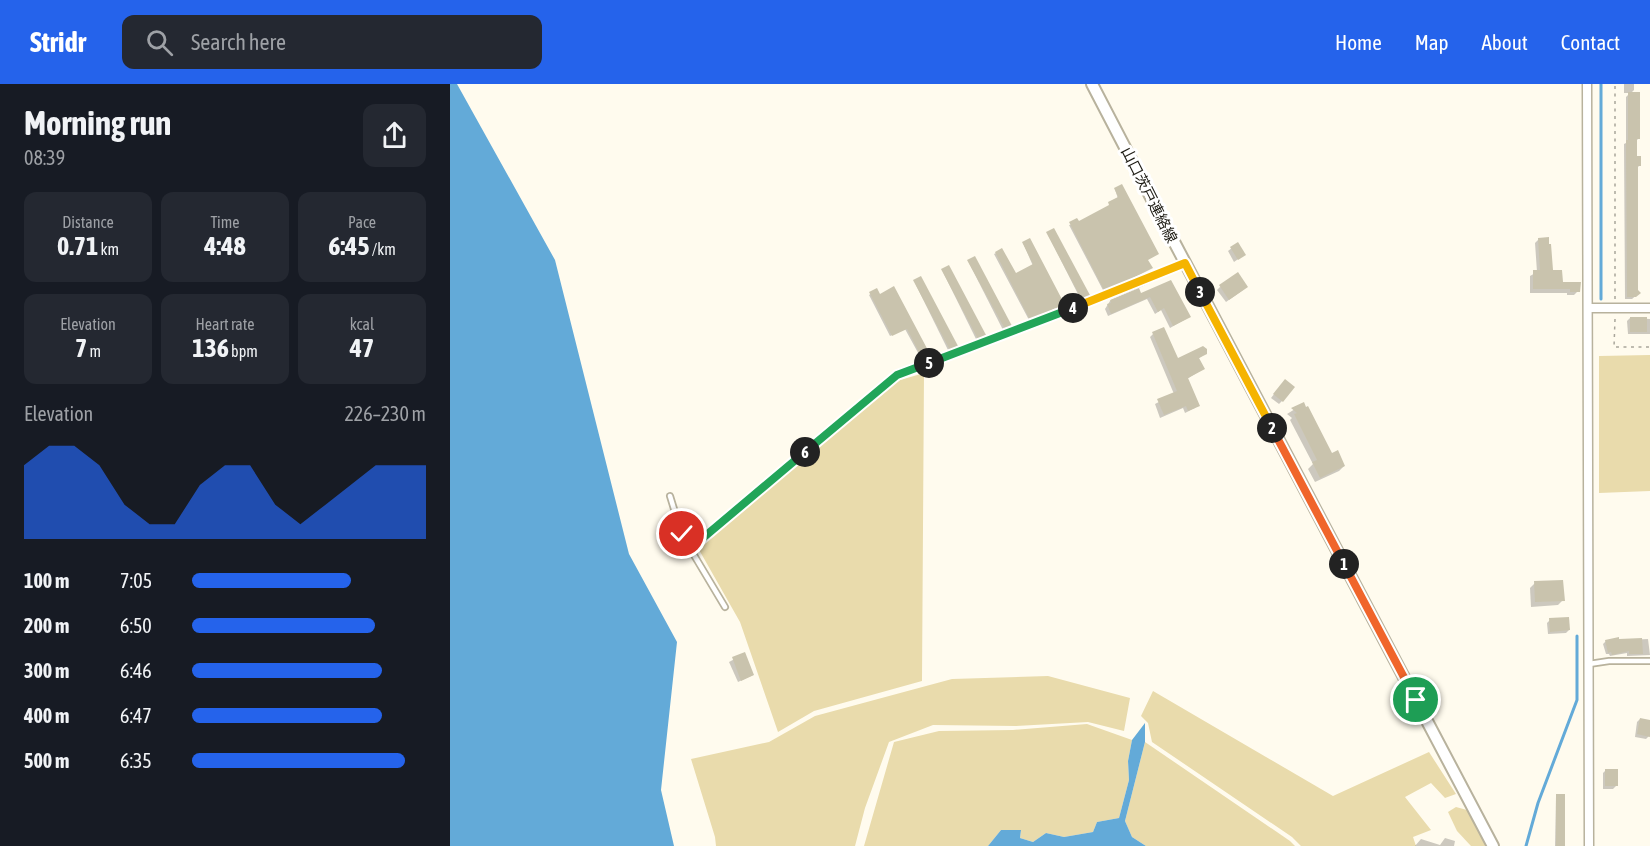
<!DOCTYPE html>
<html lang="en">
<head>
<meta charset="utf-8">
<style>
	:root { --surface:#171b24; --page:#242831; --text:#f1f3f6; --muted:#9ea1a6; --accent:#2563eb }
	body { margin:0; font-family:"Asap Condensed","Noto Sans JP",sans-serif; background:var(--page); color:var(--text); height:100vh; display:flex; flex-direction:column; font-size:22px; white-space:nowrap }
	* { box-sizing:border-box; margin:0 }
	p { font-size:20px; color:var(--muted) }
	.icon { flex:none; width:33px; height:33px; fill:none; stroke:currentColor; stroke-width:2; stroke-linecap:round; stroke-linejoin:round }
	.map { position:relative; flex:1; overflow:hidden }
	.panel { display:flex; flex-direction:column; background:var(--surface); width:450px }
	.panel>* { flex:none }
	.pin { position:absolute; display:grid; place-items:center; width:51px; height:51px; color:#fff; margin:-26px; border:3px solid #fff; border-radius:50%; box-shadow:0 2px 6px #0007 }
	.km { position:absolute; width:30px; height:30px; margin:-15px; border-radius:50%; background:#222; color:#fff; font-size:16px; line-height:30px; text-align:center }
	.round { display:grid; place-items:center; flex:none; width:63px; height:63px; border-radius:12px; background:var(--page) }
	.summary { display:flex; align-items:center; justify-content:space-between; height:102px; padding:0 24px }
	h1 { font-size:33px; font-weight:700; line-height:45px }
	.stats { display:grid; grid-template-columns:repeat(3,1fr); gap:9px; height:102px; padding:6px 24px }
	.stats div { display:grid; align-content:center; border-radius:12px; background:var(--page); text-align:center }
	.stats b { font-size:26px; font-weight:700 }
	.stats small { font-size:16px; font-weight:400 }
	.stats p { font-size:16px }
	.chart { height:168px; padding:12px 24px }
	.chart p { display:flex; justify-content:space-between }
	.chart svg { width:100%; height:108px; margin-top:6px; fill:var(--accent); opacity:.7 }
	ul { padding:0 24px; list-style:none; font-size:20px }
	li { display:grid; grid-template-columns:96px 72px 1fr; align-items:center; height:45px }
	li i { height:15px; border-radius:8px; background:var(--accent) }
	header { display:flex; align-items:center; gap:36px; box-sizing:border-box; height:84px; padding:0 30px; background:var(--accent); color:#fff }
	header strong { font-size:28px }
	nav { display:flex; gap:33px; margin-inline-start:auto; font-size:21px }
	.search { width:420px; height:54px; background:var(--page); display:flex; align-items:center; gap:15px; box-sizing:border-box; padding:0 21px; border-radius:12px; color:var(--muted); font-size:22px }
	main { display:flex; flex:1; min-height:0 }
	.map>svg:first-child { display:block }
	.green { fill:#e9dbac }
	.water { fill:#63aad8 }
	.shadow { fill:#0003 }
	.lines { fill:none; stroke-linecap:round; stroke-linejoin:round }
	.stream { stroke:#63aad8; stroke-width:3 }
	.building { fill:#c9c3ad }
	.service-casing { stroke:#b8b29d; stroke-width:8 }
	.minor-casing { stroke:#b8b29d; stroke-width:11 }
	.tertiary-casing { stroke:#b8b29d; stroke-width:14 }
	.path { stroke:#a9a69b; stroke-width:1.5; stroke-dasharray:3 4.5; stroke-linecap:butt }
	.service { stroke:#fff; stroke-width:4.5 }
	.minor { stroke:#fff; stroke-width:8 }
	.tertiary { stroke:#fff; stroke-width:10 }
	.split-1-casing { stroke:#fff; stroke-width:12 }
	.split-2-casing { stroke:#fff; stroke-width:12 }
	.split-3-casing { stroke:#fff; stroke-width:12 }
	.split-4-casing { stroke:#fff; stroke-width:12 }
	.split-5-casing { stroke:#fff; stroke-width:12 }
	.split-6-casing { stroke:#fff; stroke-width:12 }
	.split-7-casing { stroke:#fff; stroke-width:12 }
	.split-1 { stroke:#f0652b; stroke-width:8 }
	.split-2 { stroke:#f0652b; stroke-width:8 }
	.split-3 { stroke:#f5b400; stroke-width:8 }
	.split-4 { stroke:#f5b400; stroke-width:8 }
	.split-5 { stroke:#22a559; stroke-width:8 }
	.split-6 { stroke:#22a559; stroke-width:8 }
	.split-7 { stroke:#22a559; stroke-width:8 }
	.labels { text-anchor:middle; stroke-width:6; stroke-linejoin:round; paint-order:stroke }
	.street-label { font-size:15px; fill:#1c1a12; stroke:#fff }
</style>
</head>
<body>
<header>
<strong>Stridr</strong>
<div class="search"><svg class="icon" aria-label="search" viewBox="0 0 24 24"><circle cx="10" cy="10" r="6"/><path d="M15 15l6 6"/></svg>Search here</div>
<nav><a>Home</a><a>Map</a><a>About</a><a>Contact</a></nav>
</header>
<main>
<section class="panel">
<div class="summary"><div><h1>Morning run</h1><p>08:39</p></div><a class="round"><svg class="icon" aria-label="share" viewBox="0 0 24 24"><path d="M12 15V3M7 8l5-5 5 5M5 13v7h14v-7"/></svg></a></div>
<div class="stats">
<div><p>Distance</p><b>0.71<small> km</small></b></div>
<div><p>Time</p><b>4:48</b></div>
<div><p>Pace</p><b>6:45<small> /km</small></b></div>
</div>
<div class="stats">
<div><p>Elevation</p><b>7<small> m</small></b></div>
<div><p>Heart rate</p><b>136<small> bpm</small></b></div>
<div><p>kcal</p><b>47</b></div>
</div>
<div class="chart"><p><span>Elevation</span>226–230 m</p>
<svg viewBox="0 0 160 44" preserveAspectRatio="none"><path d="M0 44V14L10 6L20 6L30 14L40 30L50 38L60 38L70 22L80 14L90 14L100 30L110 38L120 30L130 22L140 14L150 14L160 14V44z"/></svg>
</div>
<ul>
<li><b>100 m</b>7:05<i style="width:68%"></i></li>
<li><b>200 m</b>6:50<i style="width:78%"></i></li>
<li><b>300 m</b>6:46<i style="width:81%"></i></li>
<li><b>400 m</b>6:47<i style="width:81%"></i></li>
<li><b>500 m</b>6:35<i style="width:91%"></i></li>
</ul>
</section>
<div class="map">
<svg width="1200" height="762" viewBox="0 0 1200 762">
	<rect width="100%" height="100%" fill="#fffbee"/>
	<g class="green">
		<path d="M1200,271v136l-51,2v-137z"/>
		<path d="M474,289l-2,308 -108,30 -36,21 -38,-110 -42,-74 199,-167z"/>
		<path d="M598,592l82,22 -6,33 -36,-9 -72,4 -83,-1 -44,17 -24,66 -10,38h-139l-1,-9 -24,-78 78,-17 46,-26 137,-37z"/>
		<path d="M703,607l180,105 96,-44 27,42 -11,4 -14,-15 -26,14 26,33 -18,7 3,9h-115l-9,-9 -140,-95 -4,-19 -7,-7z"/>
		<path d="M637,640l45,16 -4,21 1,19 -10,38 -22,4 -4,10 -29,5 -18,-4 -13,9 -13,-4 1,-7 -20,-1 -13,16h-124l30,-104 45,-11 74,-1z"/>
		<path d="M695,658l145,99 5,5h-149l-14,-9 -7,-16z"/>
		<path d="M1006,723l11,3 20,36h-16l-14,-15 -9,-19z"/>
	</g>
	<g class="water">
		<path d="M0,0h7l98,176 74,294 48,88 -16,148 13,56h-224z"/>
		<path d="M695,639v19l-20,79 7,16 14,9h-158l13,-16h20l-1,8 13,4 13,-9 18,4 29,-5 4,-10 22,-4 10,-38 -1,-19 4,-21z"/>
	</g>
	<g class="shadow">
		<path d="M1174,0h10v6l-4,4 8,45 -2,2v16l3,9 -2,2v122l2,3 -7,6h-7l-1,-155 2,-1v-46l4,-4h-6z"/>
		<path d="M665,105l31,71 -14,18v3l-28,11 -35,-67 9,-2 31,-16v-3l9,-5z"/>
		<path d="M597,149l41,65 -7,2z"/>
		<path d="M1089,155l12,33 10,11 17,8 -4,4h-7v-2h-37v-17l7,-4 -2,-29z"/>
		<path d="M573,159l40,64 -7,3 -1,-2 -26,12 -35,-66 8,-4 13,25 18,-9z"/>
		<path d="M787,160l4,13 -7,5 -6,-11z"/>
		<path d="M518,177l41,65 -6,4z"/>
		<path d="M492,186l41,66 -7,3z"/>
		<path d="M464,197l41,66 -7,3z"/>
		<path d="M720,198l19,34 -3,3 -16,9 -9,-18 -6,4 -8,-15 -39,17 -3,-7 5,-8 31,-6z"/>
		<path d="M770,203l23,3 -17,12 -9,-12z"/>
		<path d="M444,204l34,69 -6,3 -17,-31 -15,7 -21,-41 7,-5 3,6z"/>
		<path d="M1180,234l20,1v15h-22l-1,-13z"/>
		<path d="M703,250l24,26 29,-7 -8,6 5,10 -16,10 11,26 -3,3 -10,5 -2,-5 -23,10 -5,-14 19,-10 -24,-57z"/>
		<path d="M832,300v17l-3,3 -8,-6z"/>
		<path d="M853,320l28,51 13,11 -5,5 -24,11 -7,-13 5,-5 -23,-44 2,-2 -5,-4z"/>
		<path d="M1085,499l28,17 -5,5 -27,2 -1,-19z"/>
		<path d="M1100,536l19,10 -3,3 -18,1 -1,-11z"/>
		<path d="M1198,555l2,16 -23,1v-3l-17,3 -1,-2h-3l-3,-10 3,-3z"/>
		<path d="M294,570l9,21 -15,7 -9,-20z"/>
		<path d="M1190,635l10,2 -1,15 -3,3 -11,-2 2,-15z"/>
		<path d="M1156,686l10,16 -3,3h-10v-16z"/>
		<path d="M1106,712l8,50h-9z"/>
		<path d="M995,754l10,3 -1,5h-39l6,-7 19,6z"/>
	</g>
	<g class="lines">
		<g class="stream">
			<path d="M1151,0v215"/>
			<path d="M1076,762l12,-43 39,-103v-64"/>
		</g>
	</g>
	<g class="building">
		<path d="M1178,8h12v47h-3v17h4v10h-3v124l3,3 -5,4h-9l-1,-157h2z"/>
		<path d="M672,100l37,70 -11,6 5,8 -20,10 2,2 -30,12 -36,-70 8,-4 2,3 30,-16 -1,-3 10,-5 -4,-9z"/>
		<path d="M604,144l37,69 -9,3 -36,-68z"/>
		<path d="M1099,153v7h2l2,26h9l1,12h18l-1,10h-10v-3h-37v-19h7l-2,-32z"/>
		<path d="M580,154l36,69 -9,3 -1,-2 -26,12 -35,-68 7,-4 14,25 17,-9 -11,-22z"/>
		<path d="M788,158l8,13 -8,5 -8,-13z"/>
		<path d="M525,172l37,70 -7,3 -38,-69z"/>
		<path d="M499,181l37,70 -8,4 -37,-70z"/>
		<path d="M788,188l10,15 -19,13 -10,-15z"/>
		<path d="M471,192l37,70 -8,4 -37,-70z"/>
		<path d="M721,196l20,37 -18,9 -9,-18 -6,4 -8,-15 -39,17 -4,-10 4,-1 -1,-3 29,-12 2,5z"/>
		<path d="M444,202l37,70 -8,4 -16,-31 -15,7 -23,-44 8,-4 3,6z"/>
		<rect x="1180" y="233" width="17" height="15"/>
		<path d="M714,243l14,31 25,-12 4,3v5l-8,4 6,11 -17,9 12,28 -12,5 -2,-5 -22,9 -7,-16 20,-8 -25,-59z"/>
		<path d="M835,295l10,8 -12,15 -10,-8z"/>
		<path d="M854,318l2,5 2,-1 24,47 6,-3 7,16 -25,12 -8,-16 5,-2 -23,-46 3,-1 -6,-5z"/>
		<path d="M1113,496l2,21 -30,1 -1,-21z"/>
		<path d="M1119,533l1,13 -20,2 -1,-14z"/>
		<path d="M1169,553v2l23,-1 1,16h-14v-3l-17,4 -1,-3 -3,1 -3,-13z"/>
		<path d="M295,568l9,23 -13,6 -9,-24z"/>
		<path d="M1190,634l10,2v17l-13,-3z"/>
		<rect x="1155" y="685" width="13" height="17"/>
		<rect x="1106" y="710" width="9" height="52"/>
	</g>
	<g class="lines">
		<g class="service-casing">
			<g id="service">
				<path d="M220,412l12,39 43,72"/>
				<path d="M241,464l206,-173 236,-89 52,-23"/>
				<path d="M1139,580l20,-3h41"/>
			</g>
		</g>
		<g class="minor-casing">
			<g id="minor">
				<path d="M1137,0l2,762"/>
				<path d="M1139,224h61"/>
			</g>
		</g>
		<g class="tertiary-casing">
			<path id="tertiary" d="M642,0l79,152 322,610"/>
		</g>
		<g class="path">
			<path d="M1165,215v-215"/>
			<path d="M1165,235l-1,28h36"/>
		</g>
		<use href="#service" class="service"/>
		<use href="#minor" class="minor"/>
		<use href="#tertiary" class="tertiary"/>
	</g>
	<g class="lines">
		<g class="split-1-casing">
			<path id="split-1" d="M894,480l72,136"/>
		</g>
		<g class="split-2-casing">
			<path id="split-2" d="M822,344l72,136"/>
		</g>
		<g class="split-3-casing">
			<path id="split-3" d="M750,208l72,136"/>
		</g>
		<g class="split-4-casing">
			<path id="split-4" d="M623,224l112,-45 15,29"/>
		</g>
		<g class="split-5-casing">
			<path id="split-5" d="M479,279l144,-55"/>
		</g>
		<g class="split-6-casing">
			<path id="split-6" d="M355,368l92,-77 32,-12"/>
		</g>
		<g class="split-7-casing">
			<path id="split-7" d="M232,450l9,14 114,-96"/>
		</g>
		<use href="#split-1" class="split-1"/>
		<use href="#split-2" class="split-2"/>
		<use href="#split-3" class="split-3"/>
		<use href="#split-4" class="split-4"/>
		<use href="#split-5" class="split-5"/>
		<use href="#split-6" class="split-6"/>
		<use href="#split-7" class="split-7"/>
	</g>
	<g class="labels">
		<g class="street-label">
			<text transform="translate(699 111) rotate(63)" y="5">山口茨戸連絡線</text>
		</g>
	</g>
</svg>
<div class="pin" style="left:966px;top:616px;background:#1e9e55"><svg class="icon" aria-label="arrive" viewBox="0 0 24 24"><path d="M6 21V4h12l-3 4 3 4H6"/></svg></div>
<div class="pin" style="left:232px;top:450px;background:#d93025"><svg class="icon" aria-label="check" viewBox="0 0 24 24"><path d="M5 12l5 5 9-10"/></svg></div>
<b class="km" style="left:894px;top:480px">1</b>
<b class="km" style="left:822px;top:344px">2</b>
<b class="km" style="left:750px;top:208px">3</b>
<b class="km" style="left:623px;top:224px">4</b>
<b class="km" style="left:479px;top:279px">5</b>
<b class="km" style="left:355px;top:368px">6</b>
</div>
</main>
</body>
</html>
